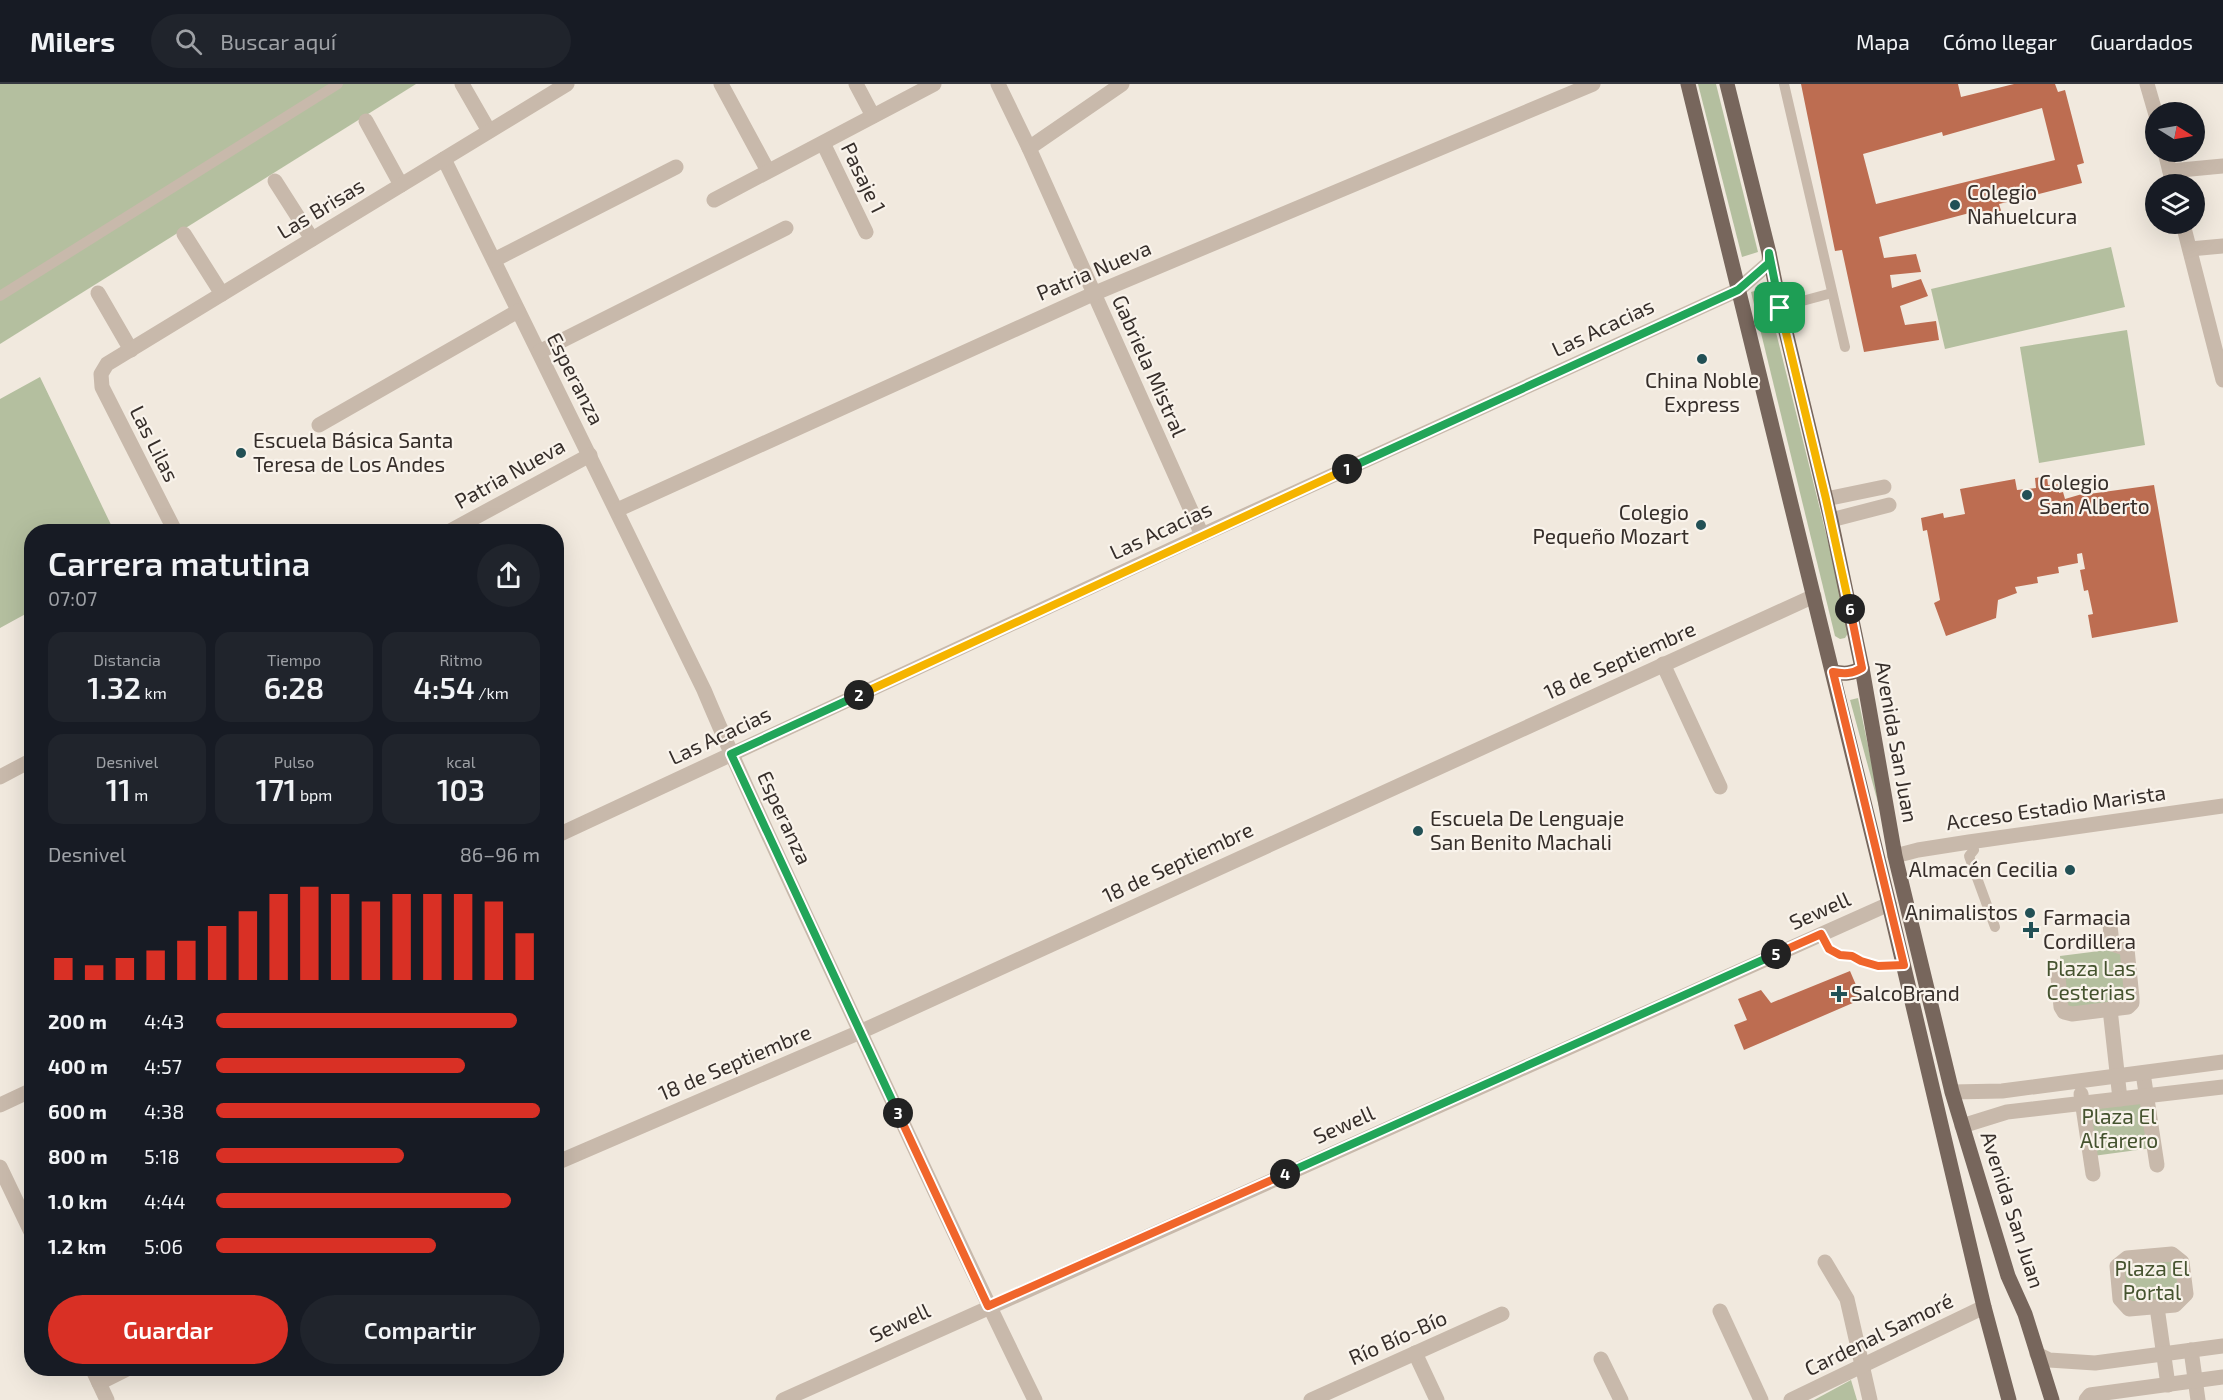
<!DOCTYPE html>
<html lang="es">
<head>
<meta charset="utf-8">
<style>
	:root { --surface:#171b24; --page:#20242c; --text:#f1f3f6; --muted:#9ea1a6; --line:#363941; --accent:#d93025 }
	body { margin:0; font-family:"Exo 2",sans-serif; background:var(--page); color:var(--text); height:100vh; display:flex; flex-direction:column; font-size:22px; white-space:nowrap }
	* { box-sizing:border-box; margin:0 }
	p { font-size:20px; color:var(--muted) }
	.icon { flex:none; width:33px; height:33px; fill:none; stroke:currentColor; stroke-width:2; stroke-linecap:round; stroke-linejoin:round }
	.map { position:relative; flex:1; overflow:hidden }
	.sheet { position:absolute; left:24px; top:440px; width:540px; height:852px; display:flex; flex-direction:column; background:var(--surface); border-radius:24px; box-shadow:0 6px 24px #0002 }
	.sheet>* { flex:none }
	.needle { width:39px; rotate:101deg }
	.fabs { position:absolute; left:2145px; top:18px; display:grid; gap:12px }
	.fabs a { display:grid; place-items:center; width:60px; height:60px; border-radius:50%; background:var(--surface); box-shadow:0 6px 24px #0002; font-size:30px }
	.pin { position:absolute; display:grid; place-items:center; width:51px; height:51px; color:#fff; margin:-26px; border-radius:12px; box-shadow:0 3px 9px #0006 }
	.km { position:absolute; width:30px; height:30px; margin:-15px; border-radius:50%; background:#222; color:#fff; font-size:16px; line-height:30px; text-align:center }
	.round { display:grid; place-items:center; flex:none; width:63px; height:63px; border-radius:32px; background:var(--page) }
	.summary { display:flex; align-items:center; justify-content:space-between; height:102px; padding:0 24px }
	h1 { font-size:33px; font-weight:600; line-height:45px }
	.stats { display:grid; grid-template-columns:repeat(3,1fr); gap:9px; height:102px; padding:6px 24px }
	.stats div { display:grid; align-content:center; border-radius:15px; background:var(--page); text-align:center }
	.stats b { font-size:30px; font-weight:600 }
	.stats small { font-size:16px; font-weight:400 }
	.stats p { font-size:16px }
	.chart { height:168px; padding:12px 24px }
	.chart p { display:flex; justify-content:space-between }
	.chart svg { width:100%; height:108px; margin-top:6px; stroke:var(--accent); stroke-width:6 }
	.action { display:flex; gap:12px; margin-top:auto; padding:12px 24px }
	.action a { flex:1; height:69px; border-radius:36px; background:var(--accent); color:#fff; font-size:24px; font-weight:600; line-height:69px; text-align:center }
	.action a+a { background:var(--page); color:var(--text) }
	ul { padding:0 24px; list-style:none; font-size:20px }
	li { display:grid; grid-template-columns:96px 72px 1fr; align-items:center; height:45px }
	li i { height:15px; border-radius:8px; background:var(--accent) }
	header { display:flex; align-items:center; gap:36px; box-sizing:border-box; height:84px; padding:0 30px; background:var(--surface); border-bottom:2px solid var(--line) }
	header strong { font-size:28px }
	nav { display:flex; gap:33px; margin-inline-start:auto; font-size:21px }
	.search { width:420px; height:54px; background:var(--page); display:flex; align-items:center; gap:15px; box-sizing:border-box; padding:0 21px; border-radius:33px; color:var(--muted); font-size:22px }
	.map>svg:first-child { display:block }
	.green { fill:#b4bf9f }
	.building { fill:#bd6d51; fill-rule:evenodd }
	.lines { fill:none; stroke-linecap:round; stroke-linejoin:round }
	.lane { stroke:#c8b9ab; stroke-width:10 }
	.street { stroke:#c8b9ab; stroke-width:15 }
	.primary { stroke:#77665c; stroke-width:15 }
	.split-1-casing { stroke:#fff; stroke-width:12 }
	.split-2-casing { stroke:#fff; stroke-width:12 }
	.split-3-casing { stroke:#fff; stroke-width:12 }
	.split-4-casing { stroke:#fff; stroke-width:12 }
	.split-5-casing { stroke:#fff; stroke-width:12 }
	.split-6-casing { stroke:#fff; stroke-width:12 }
	.split-7-casing { stroke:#fff; stroke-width:12 }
	.split-1 { stroke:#22a559; stroke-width:8 }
	.split-2 { stroke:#f5b400; stroke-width:8 }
	.split-3 { stroke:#22a559; stroke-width:8 }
	.split-4 { stroke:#f0652b; stroke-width:8 }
	.split-5 { stroke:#22a559; stroke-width:8 }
	.split-6 { stroke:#f0652b; stroke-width:8 }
	.split-7 { stroke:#f5b400; stroke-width:8 }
	.poi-dot { fill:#225055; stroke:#f9f3eb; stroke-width:2 }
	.labels { text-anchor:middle; stroke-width:4.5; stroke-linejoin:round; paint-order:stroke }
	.street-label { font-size:21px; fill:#362e2a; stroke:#f9f3eb }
	.poi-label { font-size:21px; fill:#362e2a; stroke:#f9f3eb; text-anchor:start }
	.park-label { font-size:21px; fill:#45532f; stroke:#f9f3eb }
</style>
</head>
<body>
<header>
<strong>Milers</strong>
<div class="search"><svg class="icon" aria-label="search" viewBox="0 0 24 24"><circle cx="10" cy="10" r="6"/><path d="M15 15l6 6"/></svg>Buscar aquí</div>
<nav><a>Mapa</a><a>Cómo llegar</a><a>Guardados</a></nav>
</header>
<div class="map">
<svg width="2223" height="1316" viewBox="0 0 2223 1316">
	<rect width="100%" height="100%" fill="#f1e9de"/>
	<g class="green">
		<path d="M0,0h416l-416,260z"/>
		<path d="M1698,0h18l42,168 -16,5z"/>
		<path d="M2111,163l14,60 -180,42 -14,-60z"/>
		<path d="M1765,204l85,342 -5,8 -5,1 -5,-3 -84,-344z"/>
		<path d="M2127,246l18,115 -106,18 -19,-116z"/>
		<path d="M40,293l74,154h-82l-1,80 -31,17v-229z"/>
		<path d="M1858,614l29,138 -37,-136z"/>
		<path d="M2123,864l5,49 -4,8 -50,6 -10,-7 -4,-48z"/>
		<path d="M2146,1018l6,46 -59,8 -6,-46z"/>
		<path d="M2172,1170l14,40 -11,11 -46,4 -12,-43z"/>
		<path d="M1851,1296l6,20h-43z"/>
	</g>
	<g class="building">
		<path d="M1801,0h157l3,13 53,-13h41l3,8 7,-2 19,73 -7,2 5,18 -83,21 4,13 -23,6 -3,-12 -98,26 5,21 32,-4 5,18 -31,3 2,13 29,-9 7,17 -28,10 5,19 31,-4 3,19 -75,12 -22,-102 -7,1zM2042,24l13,52 -179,44 -13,-50 79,-22 1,4z"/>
		<path d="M2047,392l1,9 10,-1 1,9 4,-1 2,7 24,-7v2l65,-9 24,137 -86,16 -4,-23 5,-1 -5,-24 -4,1 -4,-21 5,-1 -3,-16 -5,1 1,9 -20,4 1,6 -22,4 1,6 -23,4 2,6 -19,7 -2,18 -50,18 -12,-33 6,-3 -13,-70 -4,1 -2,-13 22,-5 1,5 21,-4 -5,-25 55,-10 2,11 19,-2 -1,-10z"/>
		<path d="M1850,887l12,28 -118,51 -10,-25 13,-5 -9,-21 23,-9 10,13z"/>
	</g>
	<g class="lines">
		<g class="lane">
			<path d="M1784,0l61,263"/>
			<path d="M0,212l338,-212"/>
			<path d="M1780,223l52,-14"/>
			<path d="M1969,758l5,8 -5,6 26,71"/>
			<path d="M1821,850l8,15 11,6h12l9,6 17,5 26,-1"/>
		</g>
		<g class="street">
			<path d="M462,0l27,47"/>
			<path d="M721,0l47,87"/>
			<path d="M856,0l17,32"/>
			<path d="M998,0l31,64 173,387"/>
			<path d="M2147,0l9,31"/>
			<path d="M366,37l35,64"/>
			<path d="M823,59l43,89"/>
			<path d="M1029,64l93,-64"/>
			<path d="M2165,68l8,32"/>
			<path d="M444,75l260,531c43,103 92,204 139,305 63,135 126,271 192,405"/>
			<path d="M2170,87l53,-5"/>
			<path d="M275,97l37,58"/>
			<path d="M714,116l220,-116"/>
			<path d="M2183,140l40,156"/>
			<path d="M184,150l38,60"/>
			<path d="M2190,165l33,-3"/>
			<path d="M494,176l182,-93"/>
			<path d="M98,209l33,57"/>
			<path d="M539,268l247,-124"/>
			<path d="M319,341l199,-114"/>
			<path d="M1826,415l58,-12"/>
			<path d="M617,426l476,-216 500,-210"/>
			<path d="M1831,436l58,-15"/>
			<path d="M175,447l-73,-144 -1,-13 6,-10 460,-280"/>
			<path d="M450,447l140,-76"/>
			<path d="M1663,580l57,123"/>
			<path d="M0,693l32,-17"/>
			<path d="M556,752l646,-301 536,-245 31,-27v-10"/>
			<path d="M1895,772l23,-6 51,-8 254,-36"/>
			<path d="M2057,883l4,40 3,5 8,2 56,-7 4,-4v-5l-5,-49 -15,-5 -2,-19"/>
			<path d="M2110,925l10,90"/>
			<path d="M2143,989l14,92"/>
			<path d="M1952,1008l50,-1 221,-29"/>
			<path d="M2081,1010l12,80"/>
			<path d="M0,1021l32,-15"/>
			<path d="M1962,1042l45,-14 216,-25"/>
			<path d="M556,1079l304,-131 954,-436"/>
			<path d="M0,1083l32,67"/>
			<path d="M2172,1170l10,8 4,32 -11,11 -46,4 -9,-10 -3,-33 10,-8z"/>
			<path d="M1825,1178l22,37 23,101"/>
			<path d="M2157,1223l11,78"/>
			<path d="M1720,1227l41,89"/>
			<path d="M2191,1266l7,50"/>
			<path d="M1415,1269l22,47"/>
			<path d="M2037,1270l12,6 46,3 128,-17"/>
			<path d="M1601,1275l20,41"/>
			<path d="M92,1284l15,32"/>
			<path d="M99,1299l30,-15"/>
			<path d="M783,1316l1106,-496"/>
			<path d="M1311,1316l191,-86"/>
			<path d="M1791,1316l193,-93"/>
			<path d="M2086,1316l4,-5 133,-18"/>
		</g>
		<g class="primary">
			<path d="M1688,0l201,820 95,403 25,93"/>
			<path d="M1727,0l42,169 11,54 51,213 31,148 33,188 57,236 56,184 17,38 27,86"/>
			<path d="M1833,588c11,2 19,2 29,-4"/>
		</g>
	</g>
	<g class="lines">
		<g class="split-1-casing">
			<path id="split-1" d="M1347,385l391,-179 31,-27v-10l11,55"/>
		</g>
		<g class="split-2-casing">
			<path id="split-2" d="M859,611l488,-226"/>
		</g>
		<g class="split-3-casing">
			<path id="split-3" d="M859,611l-128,59 167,359"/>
		</g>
		<g class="split-4-casing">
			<path id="split-4" d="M898,1029l90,193 297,-132"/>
		</g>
		<g class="split-5-casing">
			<path id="split-5" d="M1285,1090l491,-220"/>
		</g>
		<g class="split-6-casing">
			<path id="split-6" d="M1776,870l45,-20 8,15 11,6 12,1 9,5 17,5 26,-1 -71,-293c11,2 19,2 29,-4l-12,-59"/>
		</g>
		<g class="split-7-casing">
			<path id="split-7" d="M1780,224l46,191 24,110"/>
		</g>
		<use href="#split-1" class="split-1"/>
		<use href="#split-2" class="split-2"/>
		<use href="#split-3" class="split-3"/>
		<use href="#split-4" class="split-4"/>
		<use href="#split-5" class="split-5"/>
		<use href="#split-6" class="split-6"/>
		<use href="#split-7" class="split-7"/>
	</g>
	<g class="poi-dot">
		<circle cx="1955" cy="121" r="6"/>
		<circle cx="1702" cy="275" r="6"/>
		<circle cx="241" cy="369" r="6"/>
		<circle cx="2027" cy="411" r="6"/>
		<circle cx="1701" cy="441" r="6"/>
		<circle cx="1418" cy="747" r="6"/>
		<circle cx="2070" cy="786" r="6"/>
		<circle cx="2030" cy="829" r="6"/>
		<path d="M2028 837h6v6h6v6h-6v6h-6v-6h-6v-6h6z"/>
		<path d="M1836 901h6v6h6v6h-6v6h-6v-6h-6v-6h6z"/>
	</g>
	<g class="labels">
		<g class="street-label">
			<text transform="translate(863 94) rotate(64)" y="7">Pasaje 1</text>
			<text transform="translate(321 125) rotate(-31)" y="7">Las Brisas</text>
			<text transform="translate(1094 187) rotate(-23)" y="7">Patria Nueva</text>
			<text transform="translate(1603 244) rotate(-25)" y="7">Las Acacias</text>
			<text transform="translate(1149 282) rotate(66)" y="7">Gabriela Mistral</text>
			<text transform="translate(575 295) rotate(63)" y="7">Esperanza</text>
			<text transform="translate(154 360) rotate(63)" y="7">Las Lilas</text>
			<text transform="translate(510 390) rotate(-29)" y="7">Patria Nueva</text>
			<text transform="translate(1161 447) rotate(-25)" y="7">Las Acacias</text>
			<text transform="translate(1620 577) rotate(-24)" y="7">18 de Septiembre</text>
			<text transform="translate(720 652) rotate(-25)" y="7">Las Acacias</text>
			<text transform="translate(1896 658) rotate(80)" y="7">Avenida San Juan</text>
			<text transform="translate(2056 724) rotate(-8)" y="7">Acceso Estadio Marista</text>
			<text transform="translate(784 734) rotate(65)" y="7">Esperanza</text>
			<text transform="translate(1178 779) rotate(-25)" y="7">18 de Septiembre</text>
			<text transform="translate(1820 827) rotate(-24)" y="7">Sewell</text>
			<text transform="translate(735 979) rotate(-23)" y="7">18 de Septiembre</text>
			<text transform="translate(1344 1041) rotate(-24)" y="7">Sewell</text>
			<text transform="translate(2012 1126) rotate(72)" y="7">Avenida San Juan</text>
			<text transform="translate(900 1239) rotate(-25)" y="7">Sewell</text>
			<text transform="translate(1879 1251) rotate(-26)" y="7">Cardenal Samoré</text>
			<text transform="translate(1398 1254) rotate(-24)" y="7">Río Bío-Bío</text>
		</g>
		<g class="poi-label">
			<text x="1967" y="116">Colegio<tspan x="1967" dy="24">Nahuelcura</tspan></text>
			<text x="1702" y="304" text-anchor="middle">China Noble<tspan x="1702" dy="24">Express</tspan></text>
			<text x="253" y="364">Escuela Básica Santa<tspan x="253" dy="24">Teresa de Los Andes</tspan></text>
			<text x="2039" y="406">Colegio<tspan x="2039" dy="24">San Alberto</tspan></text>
			<text x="1689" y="436" text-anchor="end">Colegio<tspan x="1689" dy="24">Pequeño Mozart</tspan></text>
			<text x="1430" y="742">Escuela De Lenguaje<tspan x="1430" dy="24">San Benito Machali</tspan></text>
			<text x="2058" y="793" text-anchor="end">Almacén Cecilia</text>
			<text x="2018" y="836" text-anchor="end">Animalistos</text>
			<text x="2043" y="841">Farmacia<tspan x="2043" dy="24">Cordillera</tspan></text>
			<text x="1851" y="917">SalcoBrand</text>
		</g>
		<g class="park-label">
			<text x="2091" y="892">Plaza Las<tspan x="2091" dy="24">Cesterias</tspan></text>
			<text x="2119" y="1040">Plaza El<tspan x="2119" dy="24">Alfarero</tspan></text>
			<text x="2152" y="1192">Plaza El<tspan x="2152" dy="24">Portal</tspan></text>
		</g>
	</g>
</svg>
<div class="fabs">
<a><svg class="needle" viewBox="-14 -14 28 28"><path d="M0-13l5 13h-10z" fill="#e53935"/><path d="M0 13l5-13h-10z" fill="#9ea1a6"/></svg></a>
<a><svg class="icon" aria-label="layers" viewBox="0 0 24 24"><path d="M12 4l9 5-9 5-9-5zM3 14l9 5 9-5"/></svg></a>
</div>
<div class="pin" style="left:1780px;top:224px;background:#1e9e55"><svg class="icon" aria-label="arrive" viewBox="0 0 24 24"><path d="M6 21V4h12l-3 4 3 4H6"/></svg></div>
<b class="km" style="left:1347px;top:385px">1</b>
<b class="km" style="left:859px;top:611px">2</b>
<b class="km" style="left:898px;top:1029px">3</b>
<b class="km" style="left:1285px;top:1090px">4</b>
<b class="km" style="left:1776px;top:870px">5</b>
<b class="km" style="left:1850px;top:525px">6</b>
<section class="sheet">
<div class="summary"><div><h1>Carrera matutina</h1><p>07:07</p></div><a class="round"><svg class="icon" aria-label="share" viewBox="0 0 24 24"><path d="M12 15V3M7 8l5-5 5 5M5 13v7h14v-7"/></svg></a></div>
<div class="stats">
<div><p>Distancia</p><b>1.32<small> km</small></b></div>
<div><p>Tiempo</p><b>6:28</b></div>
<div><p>Ritmo</p><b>4:54<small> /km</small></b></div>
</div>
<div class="stats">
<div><p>Desnivel</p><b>11<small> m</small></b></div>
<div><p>Pulso</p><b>171<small> bpm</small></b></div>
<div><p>kcal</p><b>103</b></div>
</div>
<div class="chart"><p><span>Desnivel</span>86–96 m</p>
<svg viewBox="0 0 160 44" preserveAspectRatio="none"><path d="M5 44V35M15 44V38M25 44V35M35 44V32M45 44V28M55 44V22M65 44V16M75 44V9M85 44V6M95 44V9M105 44V12M115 44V9M125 44V9M135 44V9M145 44V12M155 44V25"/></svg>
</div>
<ul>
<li><b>200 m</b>4:43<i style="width:93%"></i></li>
<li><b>400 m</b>4:57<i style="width:77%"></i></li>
<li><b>600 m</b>4:38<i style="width:100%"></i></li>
<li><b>800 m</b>5:18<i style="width:58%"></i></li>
<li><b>1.0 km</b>4:44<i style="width:91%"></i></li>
<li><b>1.2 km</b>5:06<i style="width:68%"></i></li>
</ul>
<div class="action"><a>Guardar</a><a>Compartir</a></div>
</section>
</div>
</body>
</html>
